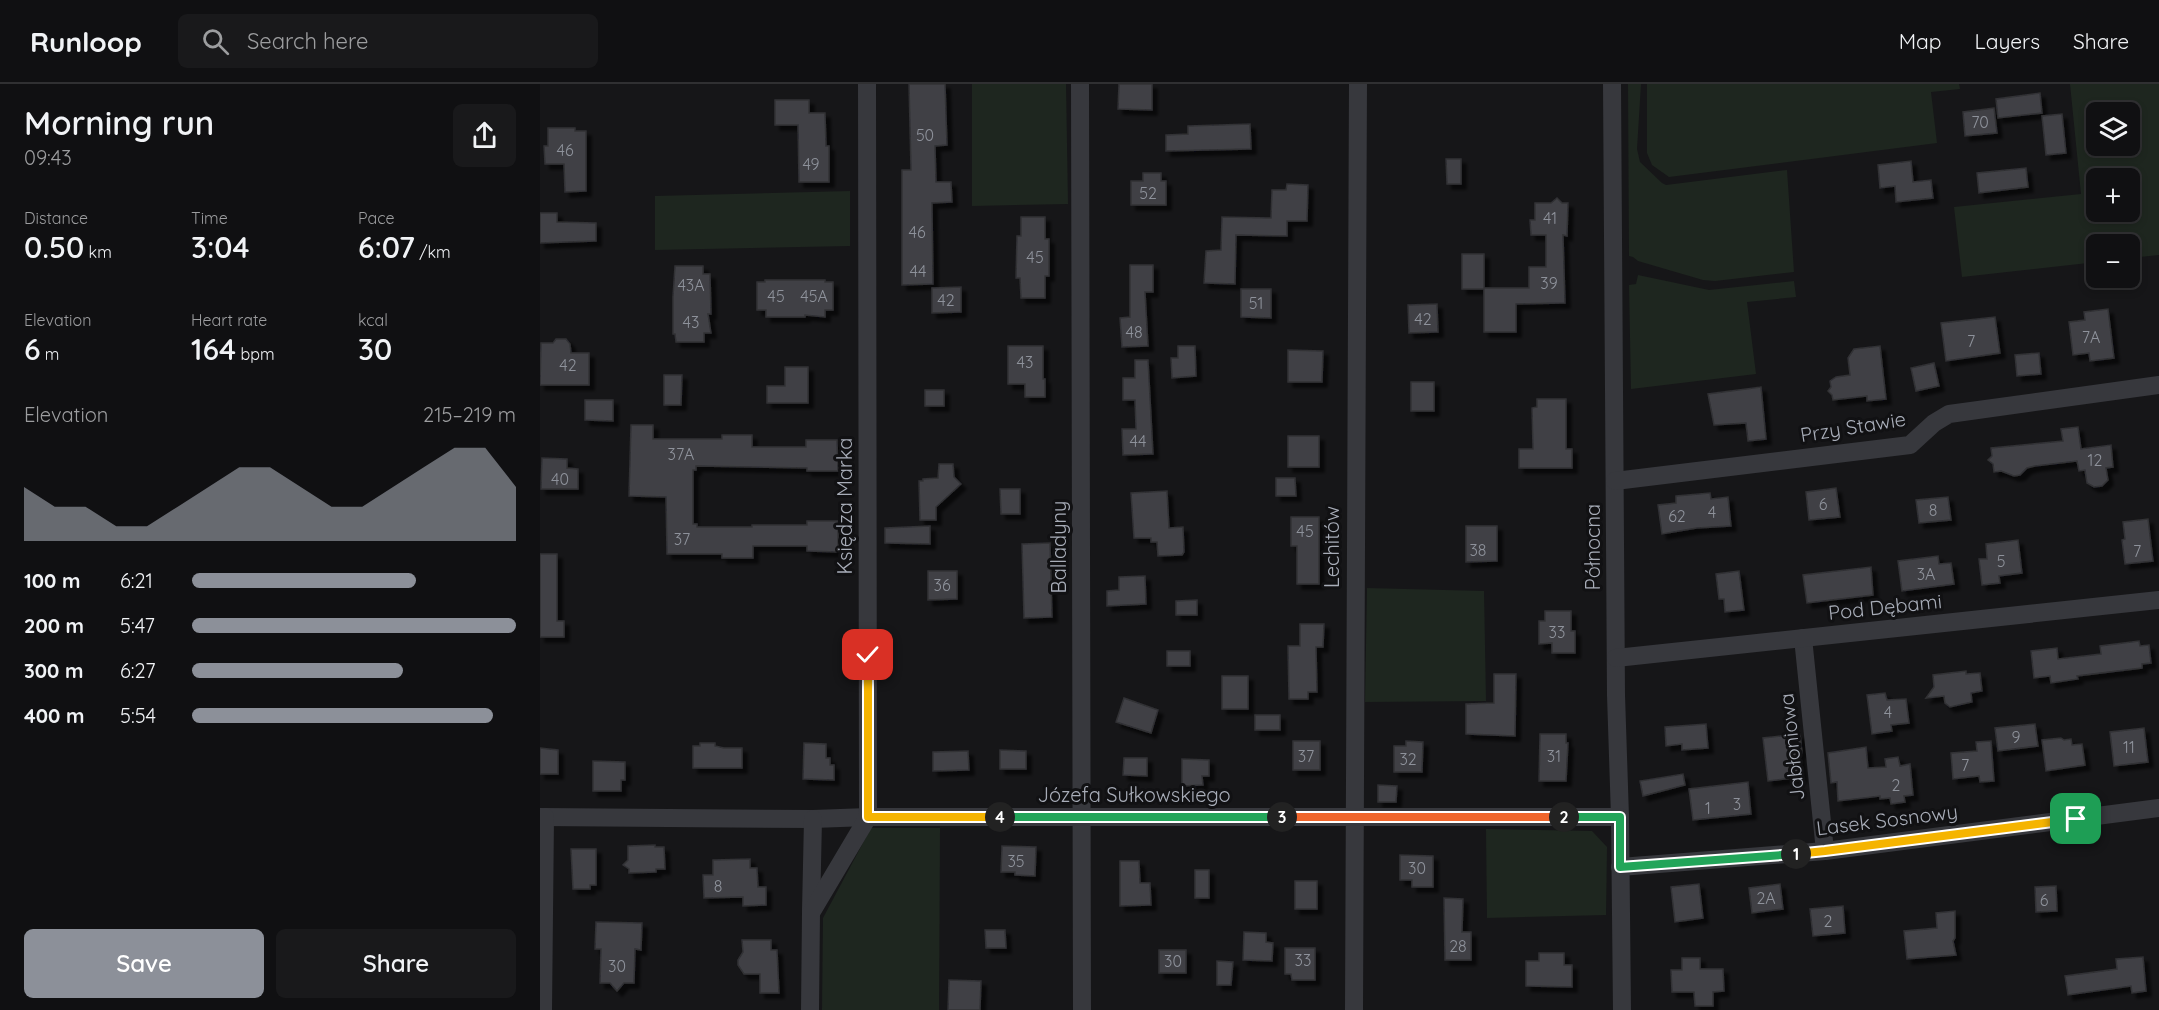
<!DOCTYPE html>
<html lang="en">
<head>
<meta charset="utf-8">
<style>
	:root { --surface:#101012; --page:#19191b; --text:#f1f3f6; --muted:#9c9d9f; --line:#303032; --accent:#8c9099 }
	body { margin:0; font-family:Quicksand,sans-serif; background:var(--page); color:var(--text); height:100vh; display:flex; flex-direction:column; font-size:22px; white-space:nowrap }
	* { box-sizing:border-box; margin:0 }
	p { font-size:20px; color:var(--muted) }
	.icon { flex:none; width:33px; height:33px; fill:none; stroke:currentColor; stroke-width:2; stroke-linecap:round; stroke-linejoin:round }
	.map { position:relative; flex:1; overflow:hidden }
	.sheet { display:flex; flex-direction:column; background:var(--surface); width:540px }
	.sheet>* { flex:none }
	.buttons { position:absolute; left:1546px; top:18px; display:grid; gap:12px }
	.buttons a { display:grid; place-items:center; width:54px; height:54px; border-radius:9px; background:var(--surface); box-shadow:0 3px 9px #0003,0 0 0 2px var(--line); font-size:30px }
	.pin { position:absolute; display:grid; place-items:center; width:51px; height:51px; color:#fff; margin:-26px; border-radius:12px; box-shadow:0 3px 9px #0006 }
	.km { position:absolute; width:30px; height:30px; margin:-15px; border-radius:50%; background:#222; color:#fff; font-size:16px; line-height:30px; text-align:center }
	.round { display:grid; place-items:center; flex:none; width:63px; height:63px; border-radius:9px; background:var(--page) }
	.overview { display:flex; align-items:center; justify-content:space-between; height:102px; padding:0 24px }
	h1 { font-size:33px; font-weight:600; line-height:45px }
	.metrics { display:grid; grid-template-columns:repeat(3,1fr); gap:9px; height:102px; padding:6px 24px }
	.metrics div { display:grid; align-content:center }
	.metrics b { font-size:30px; font-weight:600 }
	.metrics small { font-size:16px; font-weight:400 }
	.metrics p { font-size:16px }
	.chart { height:168px; padding:12px 24px }
	.chart p { display:flex; justify-content:space-between }
	.chart svg { width:100%; height:108px; margin-top:6px; fill:var(--accent); opacity:.7 }
	.button { display:flex; gap:12px; margin-top:auto; padding:12px 24px }
	.button a { flex:1; height:69px; border-radius:9px; background:var(--accent); color:#fff; font-size:24px; font-weight:600; line-height:69px; text-align:center }
	.button a+a { background:var(--page); color:var(--text) }
	ul { padding:0 24px; list-style:none; font-size:20px }
	li { display:grid; grid-template-columns:96px 72px 1fr; align-items:center; height:45px }
	li i { height:15px; border-radius:8px; background:var(--accent) }
	header { display:flex; align-items:center; gap:36px; box-sizing:border-box; height:84px; padding:0 30px; background:var(--surface); border-bottom:2px solid var(--line) }
	header strong { font-size:28px }
	nav { display:flex; gap:33px; margin-inline-start:auto; font-size:21px }
	.search { width:420px; height:54px; background:var(--page); display:flex; align-items:center; gap:15px; box-sizing:border-box; padding:0 21px; border-radius:9px; color:var(--muted); font-size:22px }
	main { display:flex; flex:1; min-height:0 }
	.map>svg:first-child { display:block }
	.green { fill:#1e261f; fill-rule:evenodd }
	.building { fill:#404145; stroke:#303034; stroke-width:1.5; filter:url(#shadow) }
	.lines { fill:none; stroke-linecap:round; stroke-linejoin:round }
	.minor { stroke:#37383d; stroke-width:18 }
	.split-1-casing { stroke:#fff; stroke-width:12 }
	.split-2-casing { stroke:#fff; stroke-width:12 }
	.split-3-casing { stroke:#fff; stroke-width:12 }
	.split-4-casing { stroke:#fff; stroke-width:12 }
	.split-5-casing { stroke:#fff; stroke-width:12 }
	.split-1 { stroke:#f5b400; stroke-width:8 }
	.split-2 { stroke:#22a559; stroke-width:8 }
	.split-3 { stroke:#f0652b; stroke-width:8 }
	.split-4 { stroke:#22a559; stroke-width:8 }
	.split-5 { stroke:#f5b400; stroke-width:8 }
	.labels { text-anchor:middle; stroke-width:6; stroke-linejoin:round; paint-order:stroke }
	.number-label { font-size:16px; fill:#8e929b }
	.street-label { font-size:20px; fill:#a8adb8; stroke:#111113 }
</style>
</head>
<body>
<header>
<strong>Runloop</strong>
<div class="search"><svg class="icon" aria-label="search" viewBox="0 0 24 24"><circle cx="10" cy="10" r="6"/><path d="M15 15l6 6"/></svg>Search here</div>
<nav><a>Map</a><a>Layers</a><a>Share</a></nav>
</header>
<main>
<section class="sheet">
<div class="overview"><div><h1>Morning run</h1><p>09:43</p></div><a class="round"><svg class="icon" aria-label="share" viewBox="0 0 24 24"><path d="M12 15V3M7 8l5-5 5 5M5 13v7h14v-7"/></svg></a></div>
<div class="metrics">
<div><p>Distance</p><b>0.50<small> km</small></b></div>
<div><p>Time</p><b>3:04</b></div>
<div><p>Pace</p><b>6:07<small> /km</small></b></div>
</div>
<div class="metrics">
<div><p>Elevation</p><b>6<small> m</small></b></div>
<div><p>Heart rate</p><b>164<small> bpm</small></b></div>
<div><p>kcal</p><b>30</b></div>
</div>
<div class="chart"><p><span>Elevation</span>215–219 m</p>
<svg viewBox="0 0 160 44" preserveAspectRatio="none"><path d="M0 44V22L10 30L20 30L30 38L40 38L50 30L60 22L70 14L80 14L90 22L100 30L110 30L120 22L130 14L140 6L150 6L160 22V44z"/></svg>
</div>
<ul>
<li><b>100 m</b>6:21<i style="width:69%"></i></li>
<li><b>200 m</b>5:47<i style="width:100%"></i></li>
<li><b>300 m</b>6:27<i style="width:65%"></i></li>
<li><b>400 m</b>5:54<i style="width:93%"></i></li>
</ul>
<div class="button"><a>Save</a><a>Share</a></div>
</section>
<div class="map">
<svg width="1619" height="926" viewBox="0 0 1619 926">
	<defs>
		<filter id="shadow"><feDropShadow dx="5" dy="5" stdDeviation="1.5" flood-color="#0009"/></filter>
	</defs>
	<rect width="100%" height="100%" fill="#161618"/>
	<g class="green">
		<path d="M432,0h94l2,120 -96,2z"/>
		<path d="M1088,0h13l-4,65 3,13 22,21 4,2 121,-15 7,102 -79,9 -12,-1 -65,-19 -5,-4 -4,-1z"/>
		<path d="M1107,0h312l1,5 -29,3 6,51 -268,34 -17,-12 -5,-12z"/>
		<path d="M1530,0h89v171l-29,3v-14h-33v18l-135,15 -8,-70 127,-13zM1557,28h33v34h-33zM1557,94h33v34h-33z"/>
		<path d="M310,107v55l-195,4v-54z"/>
		<path d="M1098,191l71,15 85,-9 2,16 -49,5 9,72 -125,15 -2,-104 7,-1z"/>
		<path d="M827,504l117,3 2,110 -121,1z"/>
		<path d="M331,744h69l-1,182h-117l1,-92z"/>
		<path d="M946,745l106,2 15,16 -1,68 -119,3z"/>
	</g>
	<g class="building">
		<path d="M369,0h36l2,61 -12,1 1,36h15l1,20 -20,1 1,81 -31,1v-115h9z"/>
		<path d="M579,0h33v26l-34,-1z"/>
		<path d="M1500,9l2,20 -44,5 -2,-19z"/>
		<path d="M235,16h34v13h16l1,33h3v36h-30l-1,-57h-23z"/>
		<path d="M1454,24l3,25 -32,3 -2,-24z"/>
		<path d="M1522,30l4,39 -20,2 -4,-39z"/>
		<path d="M710,40l1,25 -85,2v-16l22,-1v-8z"/>
		<path d="M8,44h27v3h11v60l-21,1 -1,-28h-19l-1,-18h4z"/>
		<path d="M906,75h15v25h-14z"/>
		<path d="M1371,77l2,21 18,-2 2,18 -37,4 -1,-16 -15,2 -2,-23z"/>
		<path d="M1486,84l2,19 -49,6 -2,-20z"/>
		<path d="M603,89h18v8h5v24h-35v-24h12z"/>
		<path d="M747,100l21,1 -1,36h-20v15l-51,-1 -1,49 -31,-1 2,-32 15,-1 1,-33 49,1 1,-28h14z"/>
		<path d="M1017,114l5,5h6l-1,33 -4,-1 2,68 -49,1v28h-32v-43h-22v-35h22v34h45v-21h17v-32h-15l-1,-15h5v-17h16z"/>
		<path d="M0,129h17v9l39,1v18l-56,2z"/>
		<path d="M481,133h24v22h4v37h-4v22h-24l-1,-20h-4l1,-42h4z"/>
		<path d="M590,181h23v27h-8l3,54 -26,1 -2,-29 10,-1z"/>
		<path d="M135,182h28v8h7l1,40h-3l3,19h-7v9h-28l-1,-8h-2v-38z"/>
		<path d="M225,196h60v2h8v28h-8v7l-20,-2v2h-39v-7h-9v-28h8z"/>
		<path d="M421,203v25l-29,1v-25z"/>
		<path d="M701,205h30v29l-30,-1z"/>
		<path d="M897,220l1,28 -29,1 -1,-28z"/>
		<path d="M1568,225l6,49 -24,3 -1,-8 -16,2 -4,-33 16,-2 -1,-8z"/>
		<path d="M1455,233l5,36 -54,8 -5,-38z"/>
		<path d="M16,255h10l4,5 1,9h18v32h-49l1,-42h12z"/>
		<path d="M468,262h35v33h2v18h-20v-13h-17z"/>
		<path d="M638,262h17l1,30 -24,2 -1,-20h7z"/>
		<path d="M1340,262l6,53 -19,2v-5l-34,4 -1,-5 -4,-4 3,-4 -1,-6 6,-4 14,-2 -2,-17 6,-9z"/>
		<path d="M748,266l35,1 -1,31h-34z"/>
		<path d="M1499,269l2,21 -24,2 -2,-21z"/>
		<path d="M595,276h13l5,94 -30,1 -1,-26h14l-1,-29h-12v-22h12z"/>
		<path d="M1394,279l5,23 -23,5 -5,-23z"/>
		<path d="M245,283h23v36h-41v-17h18z"/>
		<path d="M124,291h18l-1,30h-17z"/>
		<rect x="871" y="298" width="23" height="29"/>
		<path d="M1221,303l5,52 -18,2 -2,-18 -32,2 -6,-31z"/>
		<rect x="385" y="306" width="19" height="16"/>
		<path d="M997,315h29v50h6v19h-53v-19h14l-1,-41 5,-1z"/>
		<path d="M45,316h28v21l-28,-1z"/>
		<path d="M91,341h22v14h69v-4h30v12h54v-7h31l1,31h-31v-3l-111,-2v4h-3v54h4v3h55v-2h55v-4h31v31l-31,-1v-5h-54v12h-31v-4h-55l-1,-57 -37,-1z"/>
		<path d="M1538,343l3,22 30,-4 2,22 -7,1 2,12 -6,6 -8,1 -7,-4 -2,-13 -6,1 -2,-10 -42,5 -8,2 -7,7 -6,1 -13,-5 -7,1 -1,-8 -5,-4 4,-4 -1,-8 72,-7 -2,-12z"/>
		<rect x="748" y="352" width="31" height="31"/>
		<path d="M2,374l25,1v9l11,1v20h-37z"/>
		<path d="M399,380h14l1,13 7,7 -25,23v13h-16l-1,-39h4v-2l15,-1z"/>
		<path d="M736,394h19l1,18h-20z"/>
		<path d="M1296,404l4,29 -31,3 -3,-28z"/>
		<path d="M460,405h20v25h-19z"/>
		<path d="M627,407l2,37 14,-1 1,25 -2,3 -24,1 -1,-14h-6v-4h-17l-3,-45z"/>
		<path d="M1170,409l1,6 17,-2 3,29 -34,2 -35,6 -4,-29 18,-2v-7z"/>
		<path d="M1408,413l3,23 -32,3 -3,-23z"/>
		<path d="M751,433h28v67h-22v-38h-6z"/>
		<path d="M1608,435l5,42 -28,3 -3,-24 3,-1 -2,-17z"/>
		<path d="M390,442v18l-45,-1v-15z"/>
		<path d="M926,442h31v35l-31,1z"/>
		<path d="M1478,456l4,33 -23,3 1,7 -18,2 -3,-26h8l-1,-15z"/>
		<path d="M510,459l2,74 -28,1 -2,-74z"/>
		<path d="M0,470h17v67h7v16h-24z"/>
		<path d="M1398,472l1,8 12,-1 3,21 -52,7 -4,-30z"/>
		<path d="M1331,483l2,28 -66,8 -4,-28z"/>
		<path d="M388,487h29v28l-29,1z"/>
		<path d="M1199,487l5,39 -19,2 -1,-13h-5l-3,-25z"/>
		<path d="M605,492l1,28 -39,2v-15l12,-1v-13z"/>
		<path d="M657,516v15h-21v-14z"/>
		<path d="M1005,527h26v20h4v22h-23v-10l-13,1v-23h6z"/>
		<path d="M760,540h24l-1,23h-7l1,45h-9v7h-19l-1,-53h12z"/>
		<path d="M1599,557l1,5 9,-1 2,18 -9,1v4l-65,8 1,3 -27,4 -1,-7 -16,2 -3,-27 26,-3 1,11 43,-5 -1,-8z"/>
		<rect x="627" y="567" width="23" height="15"/>
		<path d="M1426,587v3l14,-1 2,18 -11,2 1,9 -22,5 -5,-4 -1,-7 -18,2 8,-11 -1,-12z"/>
		<path d="M954,590h22l-1,62 -49,-2v-30l28,-1z"/>
		<rect x="682" y="592" width="26" height="33"/>
		<path d="M1345,609l2,7 19,-1 3,24 -18,2 1,6 -20,3 -5,-39z"/>
		<path d="M584,614l34,12 -7,23 -35,-11z"/>
		<rect x="715" y="631" width="25" height="15"/>
		<path d="M1166,640l2,24 -26,2v-6l-16,2 -1,-19z"/>
		<path d="M1495,640l3,22 -40,5 -3,-23z"/>
		<path d="M1604,644l4,34 -34,4 -4,-34z"/>
		<path d="M1000,650h26v9h2l-2,38h-27z"/>
		<path d="M1260,650l2,19h-3l3,24 -34,4 -5,-43z"/>
		<path d="M1521,654l3,2 7,-1 1,6 10,-1 3,21 -39,6 -4,-31z"/>
		<rect x="753" y="657" width="27" height="29"/>
		<path d="M866,657l17,1 -1,30h-28v-26h12z"/>
		<path d="M1451,657l3,40 -14,1 -1,-6 -26,3 -2,-26 26,-2 -1,-9z"/>
		<path d="M160,659h15v3l9,2h18v20h-49v-22h7z"/>
		<path d="M264,659l22,1v14h4v7h4v15l-31,-1z"/>
		<path d="M1326,663l2,21 18,-1 -1,-8 13,-2 2,9 10,-2 3,31 -9,1 1,6 -14,2 -1,-6 -10,1v-3l-42,5 -1,-19 -6,1 -3,-30z"/>
		<path d="M0,664l18,2v24h-18z"/>
		<path d="M460,666l26,1v18h-26z"/>
		<path d="M428,667l1,19 -36,1v-19z"/>
		<path d="M584,674h23v18l-24,-1z"/>
		<path d="M642,675l27,1v16h-7l1,9 -21,1z"/>
		<path d="M53,677l32,1v18h-4v11h-28z"/>
		<path d="M1143,690l2,11 -42,11 -3,-15z"/>
		<path d="M1208,698l3,32 -58,6 -4,-31z"/>
		<path d="M838,701l19,1 -1,16h-18z"/>
		<path d="M115,761v2h9l1,22h-9v3l-27,1v-4l-6,-4 5,-5v-14z"/>
		<path d="M462,762l34,1 -1,29 -20,-1v-3h-14z"/>
		<path d="M31,765h25v36h-6v4h-17z"/>
		<path d="M860,771l33,1v31h-21v-7h-12z"/>
		<path d="M210,775v9h7l1,19h8v18l-23,1v-9l-39,1 -1,-23h10v-15z"/>
		<path d="M580,777h19l1,22h10l1,22 -31,1z"/>
		<rect x="655" y="786" width="14" height="28"/>
		<rect x="755" y="797" width="22" height="28"/>
		<path d="M1159,800l4,34 -28,4 -4,-35z"/>
		<path d="M1240,800l3,25 -31,4 -3,-25z"/>
		<path d="M1516,802l1,25 -21,1 -1,-25z"/>
		<path d="M904,814l19,1 -1,33h9v28h-26z"/>
		<path d="M1303,822l2,27 -32,3 -3,-27z"/>
		<path d="M1415,827v27l-2,3 3,14 -49,4 -3,-28 33,-3 -1,-15z"/>
		<path d="M56,838l46,1 -1,27 -6,-1 -1,34h-10l-7,8 -7,-8h-10l1,-34h-6z"/>
		<path d="M445,846h20l1,18h-20z"/>
		<path d="M704,848l22,1v9l7,1 -1,18 -29,-1z"/>
		<path d="M202,856h29v10h6l2,43h-19v-19h-16l-6,-9v-5l5,-8z"/>
		<path d="M745,864h30v32h-23l-1,-6h-6z"/>
		<rect x="619" y="866" width="27" height="23"/>
		<path d="M999,869h25v12h8v22l-46,-1v-25h13z"/>
		<path d="M1603,873l3,34 -14,2 -1,-7 -63,9 -3,-19 52,-7 -1,-10z"/>
		<path d="M1142,874h18v11h23l1,22 -11,1v14h-18l-1,-14h-22l-1,-22h11z"/>
		<path d="M677,877l16,1 -2,23h-14z"/>
		<path d="M409,896l32,1 -1,29h-32z"/>
	</g>
	<g class="lines">
		<g class="minor">
			<path d="M540,0l2,926"/>
			<path d="M1072,0l4,611 4,122 2,193"/>
			<path d="M1075,397l295,-36 24,-22 15,-9 210,-29"/>
			<path d="M1263,554l22,213"/>
			<path d="M1076,574l543,-58"/>
			<path d="M0,733l273,2 55,-2h752"/>
			<path d="M1080,783l205,-16 334,-43"/>
			<path d="M271,827l2,-92"/>
			<path d="M3,926l2,-193"/>
			<path d="M270,926l1,-97 57,-96 -1,-733"/>
			<path d="M814,926l4,-926"/>
		</g>
	</g>
	<g class="lines">
		<g class="split-1-casing">
			<path id="split-1" d="M1256,770l29,-3 251,-32"/>
		</g>
		<g class="split-2-casing">
			<path id="split-2" d="M1024,733h56v50l176,-13"/>
		</g>
		<g class="split-3-casing">
			<path id="split-3" d="M742,733h282"/>
		</g>
		<g class="split-4-casing">
			<path id="split-4" d="M460,733h282"/>
		</g>
		<g class="split-5-casing">
			<path id="split-5" d="M328,571v162h132"/>
		</g>
		<use href="#split-1" class="split-1"/>
		<use href="#split-2" class="split-2"/>
		<use href="#split-3" class="split-3"/>
		<use href="#split-4" class="split-4"/>
		<use href="#split-5" class="split-5"/>
	</g>
	<g class="labels">
		<g class="number-label">
			<text x="1440" y="44">70</text>
			<text x="385" y="57">50</text>
			<text x="25" y="72">46</text>
			<text x="271" y="86">49</text>
			<text x="608" y="115">52</text>
			<text x="1010" y="140">41</text>
			<text x="377" y="154">46</text>
			<text x="495" y="179">45</text>
			<text x="378" y="193">44</text>
			<text x="1009" y="205">39</text>
			<text x="151" y="207">43A</text>
			<text x="236" y="218">45</text>
			<text x="274" y="218">45A</text>
			<text x="406" y="222">42</text>
			<text x="716" y="225">51</text>
			<text x="883" y="241">42</text>
			<text x="151" y="244">43</text>
			<text x="594" y="254">48</text>
			<text x="1551" y="259">7A</text>
			<text x="1431" y="263">7</text>
			<text x="485" y="284">43</text>
			<text x="28" y="287">42</text>
			<text x="598" y="363">44</text>
			<text x="141" y="376">37A</text>
			<text x="1555" y="382">12</text>
			<text x="20" y="401">40</text>
			<text x="1283" y="426">6</text>
			<text x="1393" y="432">8</text>
			<text x="1172" y="434">4</text>
			<text x="1137" y="438">62</text>
			<text x="765" y="453">45</text>
			<text x="142" y="461">37</text>
			<text x="938" y="472">38</text>
			<text x="1597" y="473">7</text>
			<text x="1461" y="483">5</text>
			<text x="1386" y="496">3A</text>
			<text x="402" y="507">36</text>
			<text x="1017" y="554">33</text>
			<text x="1348" y="634">4</text>
			<text x="1476" y="659">9</text>
			<text x="1589" y="669">11</text>
			<text x="766" y="678">37</text>
			<text x="1014" y="678">31</text>
			<text x="868" y="681">32</text>
			<text x="1425" y="687">7</text>
			<text x="1356" y="707">2</text>
			<text x="1197" y="726">3</text>
			<text x="1168" y="730">1</text>
			<text x="476" y="783">35</text>
			<text x="877" y="790">30</text>
			<text x="178" y="808">8</text>
			<text x="1226" y="820">2A</text>
			<text x="1504" y="822">6</text>
			<text x="1288" y="843">2</text>
			<text x="918" y="868">28</text>
			<text x="763" y="882">33</text>
			<text x="633" y="883">30</text>
			<text x="77" y="888">30</text>
		</g>
		<g class="street-label">
			<text transform="translate(1313 343) rotate(-9)" y="7">Przy Stawie</text>
			<text transform="translate(305 422) rotate(-90)" y="7">Księdza Marka</text>
			<text transform="translate(519 463) rotate(-90)" y="7">Balladyny</text>
			<text transform="translate(792 463) rotate(-90)" y="7">Lechitów</text>
			<text transform="translate(1053 463) rotate(-90)" y="7">Północna</text>
			<text transform="translate(1345 523) rotate(-6)" y="7">Pod Dębami</text>
			<text transform="translate(1252 663) rotate(-96)" y="7">Jabłoniowa</text>
			<text x="594" y="718">Józefa Sułkowskiego</text>
			<text transform="translate(1347 736) rotate(-7)" y="7">Lasek Sosnowy</text>
		</g>
	</g>
</svg>
<div class="buttons">
<a><svg class="icon" aria-label="layers" viewBox="0 0 24 24"><path d="M12 4l9 5-9 5-9-5zM3 14l9 5 9-5"/></svg></a>
<a>+</a>
<a>−</a>
</div>
<div class="pin" style="left:1536px;top:735px;background:#1e9e55"><svg class="icon" aria-label="arrive" viewBox="0 0 24 24"><path d="M6 21V4h12l-3 4 3 4H6"/></svg></div>
<div class="pin" style="left:328px;top:571px;background:#d93025"><svg class="icon" aria-label="check" viewBox="0 0 24 24"><path d="M5 12l5 5 9-10"/></svg></div>
<b class="km" style="left:1256px;top:770px">1</b>
<b class="km" style="left:1024px;top:733px">2</b>
<b class="km" style="left:742px;top:733px">3</b>
<b class="km" style="left:460px;top:733px">4</b>
</div>
</main>
</body>
</html>
